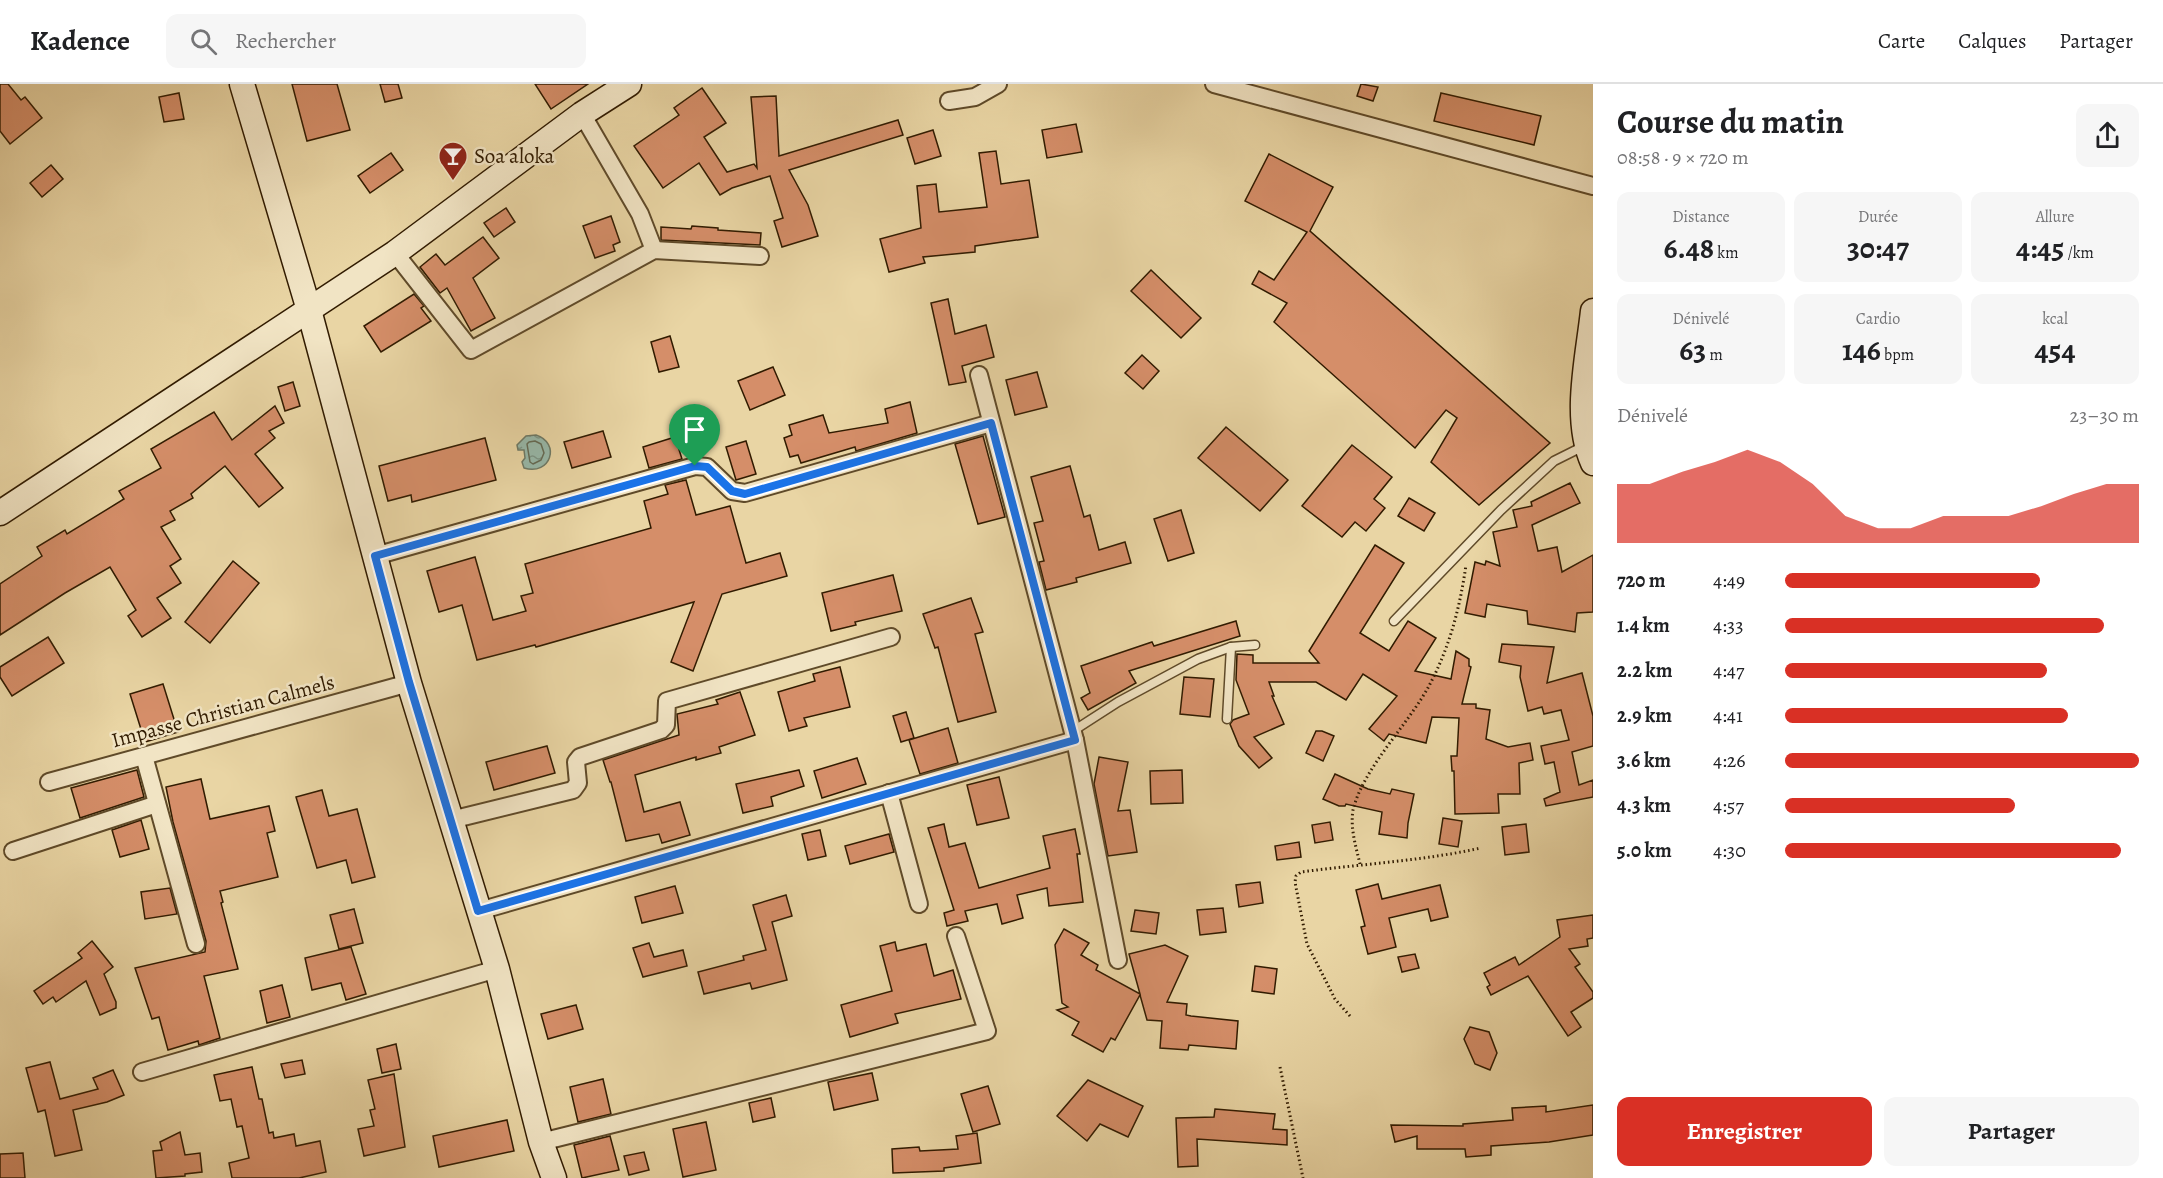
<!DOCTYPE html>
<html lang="fr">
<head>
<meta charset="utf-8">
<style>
	:root { --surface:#fff; --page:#f6f6f6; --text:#202124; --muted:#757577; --line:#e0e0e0; --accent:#d93025 }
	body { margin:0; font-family:Alegreya,serif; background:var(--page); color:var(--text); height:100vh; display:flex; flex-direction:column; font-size:22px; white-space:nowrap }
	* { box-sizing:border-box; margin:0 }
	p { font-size:20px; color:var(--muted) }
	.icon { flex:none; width:33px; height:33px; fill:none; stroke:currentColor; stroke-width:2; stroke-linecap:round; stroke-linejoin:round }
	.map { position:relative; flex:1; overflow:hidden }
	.panel { display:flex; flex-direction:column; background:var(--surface); width:570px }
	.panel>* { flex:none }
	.pin { position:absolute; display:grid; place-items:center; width:51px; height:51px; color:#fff; margin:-62px -26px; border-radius:50% 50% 50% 0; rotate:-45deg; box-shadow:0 0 6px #0007 }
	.pin .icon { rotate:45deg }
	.round { display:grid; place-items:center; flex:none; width:63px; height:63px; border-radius:12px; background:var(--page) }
	.head { display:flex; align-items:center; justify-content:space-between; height:102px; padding:0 24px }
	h1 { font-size:33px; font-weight:600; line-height:45px }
	.stats { display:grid; grid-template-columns:repeat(3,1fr); gap:9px; height:102px; padding:6px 24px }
	.stats div { display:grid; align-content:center; border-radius:12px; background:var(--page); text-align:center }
	.stats b { font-size:30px; font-weight:600 }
	.stats small { font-size:16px; font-weight:400 }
	.stats p { font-size:16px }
	.chart { height:168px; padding:12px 24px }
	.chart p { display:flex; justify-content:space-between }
	.chart svg { width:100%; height:108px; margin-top:6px; fill:var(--accent); opacity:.7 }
	.primary-button { display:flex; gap:12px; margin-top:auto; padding:12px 24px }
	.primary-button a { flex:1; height:69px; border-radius:12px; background:var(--accent); color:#fff; font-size:24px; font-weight:600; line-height:69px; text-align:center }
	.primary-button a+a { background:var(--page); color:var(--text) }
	ul { padding:0 24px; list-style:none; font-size:20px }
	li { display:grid; grid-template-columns:96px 72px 1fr; align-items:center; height:45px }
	li i { height:15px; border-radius:8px; background:var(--accent) }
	header { display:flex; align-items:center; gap:36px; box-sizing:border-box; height:84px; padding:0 30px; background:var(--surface); border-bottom:2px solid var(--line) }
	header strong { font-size:28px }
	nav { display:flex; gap:33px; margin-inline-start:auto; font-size:21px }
	.search { width:420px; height:54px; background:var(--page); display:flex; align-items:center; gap:15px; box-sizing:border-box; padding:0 21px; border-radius:12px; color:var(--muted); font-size:22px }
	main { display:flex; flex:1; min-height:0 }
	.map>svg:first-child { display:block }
	.water { fill:url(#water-ripples); stroke:#6e7965; stroke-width:1.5 }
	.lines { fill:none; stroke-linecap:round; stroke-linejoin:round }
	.shore { stroke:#646a54; stroke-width:1.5 }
	.building { fill:#d58e69; stroke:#311b00; stroke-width:1.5 }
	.lane-casing { stroke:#5f4a29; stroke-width:11 }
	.street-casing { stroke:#5f4a29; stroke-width:20 }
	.secondary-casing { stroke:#311b00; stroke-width:27 }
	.path { stroke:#311b00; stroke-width:3; stroke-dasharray:1.5 3; stroke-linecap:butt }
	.lane { stroke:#f1e4c4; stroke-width:8 }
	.street { stroke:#f1e4c4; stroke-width:16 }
	.secondary { stroke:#f1e4c4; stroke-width:24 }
	.route-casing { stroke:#fff; stroke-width:12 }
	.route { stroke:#1a73e8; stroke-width:8 }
	.labels { text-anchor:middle; stroke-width:5; stroke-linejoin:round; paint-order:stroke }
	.poi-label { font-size:21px; fill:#311b00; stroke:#f1e4c4; text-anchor:start }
	.street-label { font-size:21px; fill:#311b00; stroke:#f1e4c4 }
</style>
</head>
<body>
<header>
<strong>Kadence</strong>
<div class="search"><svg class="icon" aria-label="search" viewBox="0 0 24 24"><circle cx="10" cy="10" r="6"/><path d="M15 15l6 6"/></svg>Rechercher</div>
<nav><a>Carte</a><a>Calques</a><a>Partager</a></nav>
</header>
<main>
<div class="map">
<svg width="1593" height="1094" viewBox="0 0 1593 1094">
	<defs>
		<pattern id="water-ripples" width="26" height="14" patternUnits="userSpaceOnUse" patternTransform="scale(1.5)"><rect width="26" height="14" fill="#97b8a9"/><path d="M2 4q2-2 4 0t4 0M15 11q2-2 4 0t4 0" fill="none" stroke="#7c9587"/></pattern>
	</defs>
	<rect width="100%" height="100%" fill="#e9d5a4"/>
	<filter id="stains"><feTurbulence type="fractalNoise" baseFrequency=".00333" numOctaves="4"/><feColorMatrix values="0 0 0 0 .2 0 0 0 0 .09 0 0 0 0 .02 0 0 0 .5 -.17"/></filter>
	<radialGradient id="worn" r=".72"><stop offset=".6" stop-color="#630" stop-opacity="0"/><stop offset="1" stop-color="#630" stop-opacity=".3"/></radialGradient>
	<path class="water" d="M536,351c25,8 15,41 -12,33l-2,-6 3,-4 -1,-8h-6l-1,-5 9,-9z"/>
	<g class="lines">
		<path class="shore" d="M535,357l6,3 3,9 -3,7 -8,4 -3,-2 -3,-18 2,-2z"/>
	</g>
	<g class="building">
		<path d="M0,0h8l13,16 4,-3 17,21 -32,26 -10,-13z"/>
		<path d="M292,0h45l13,46 -43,11z"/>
		<path d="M380,0h18l4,14 -17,4z"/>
		<path d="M535,0h53l-37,25z"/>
		<path d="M1361,0l17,3 -5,14 -16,-5z"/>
		<path d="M702,4l24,35 -22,14 23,35 27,-8 3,4 -6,-71 25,-1 3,60 119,-36 5,15 -114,35 19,35 10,31 -36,11 -8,-26 9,-3 -13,-42 -38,12 -12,7 -21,-32 -36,25 -29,-42 45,-31 -5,-7z"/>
		<path d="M179,9l5,26 -20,3 -5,-25z"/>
		<path d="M1441,9l100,23 -7,29 -100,-24z"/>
		<path d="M1076,40l6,28 -35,6 -5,-28z"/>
		<path d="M933,46l8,26 -26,8 -8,-26z"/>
		<path d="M996,67l5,33 28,-4 9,57 -63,9v6l-52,5 2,6 -36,9 -9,-33 41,-11 -4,-42 19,-2 3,28 48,-5 -8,-54z"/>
		<path d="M391,69l12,17 -33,23 -12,-17z"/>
		<path d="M1269,70l64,33 -23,44 240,212 -71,62 -48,-43 26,-44 -11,-8 -31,38 -141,-126 13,-19 -35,-19 7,-13 15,9 33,-48 -62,-31z"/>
		<path d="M51,81l12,14 -21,18 -12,-14z"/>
		<path d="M506,124l9,14 -21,15 -10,-14z"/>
		<path d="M611,132l9,26 -7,3 2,6 -20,7 -12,-32z"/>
		<path d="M692,142l26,2v2l43,3 -1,12 -99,-5v-13l30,2z"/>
		<path d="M483,153l16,21 -26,20 22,40 -24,13 -24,-43 -7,5 -20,-26 16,-13 9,11z"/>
		<path d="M1151,186l50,48 -20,20 -50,-47z"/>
		<path d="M414,210l10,12 -3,2 10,13 -50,31 -17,-26z"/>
		<path d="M948,215l7,35 31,-9 8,32 -32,9 4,16 -17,3 -18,-82z"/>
		<path d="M670,252l9,31 -20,5 -8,-30z"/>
		<path d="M1142,271l17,16 -16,18 -18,-16z"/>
		<path d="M773,283l12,28 -35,15 -12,-29z"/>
		<path d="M1037,288l10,35 -32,8 -9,-35z"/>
		<path d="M293,298l7,24 -15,5 -7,-24z"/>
		<path d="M910,318l7,31 -61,18 -1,-4 -54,16 -3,-8 -8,2 -6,-19 8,-3 -3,-10 34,-10 6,18 59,-10 -3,-14z"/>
		<path d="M275,322l9,17 -15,8 6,7 -20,16 28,34 -24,19 -34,-41 -34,28 2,4 -23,13 5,9 -14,7 20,32 -11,7 11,17 -24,15 14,20 -29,19 -14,-21 8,-6 -26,-43 -45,26 -65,42v-51l42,-28 -5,-9 28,-17 2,4 57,-35 -5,-8 42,-23 -10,-19 63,-37 18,28z"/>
		<path d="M1226,343l62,53 -28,31 -62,-53z"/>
		<path d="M603,347l8,26 -39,11 -8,-26z"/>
		<path d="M983,352l22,81 -27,7 -23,-80z"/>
		<path d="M675,353l7,22 -33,9 -6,-21z"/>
		<path d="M485,354l11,42 -84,22 -1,-7 -23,6 -9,-35z"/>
		<path d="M746,357l10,33 -20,6 -10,-33z"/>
		<path d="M1352,361l40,32 -18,22 11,9 -19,23 -11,-9 -13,15 -40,-31z"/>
		<path d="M1070,382l14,51 6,-2 9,35 26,-8 6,21 -55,15 1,4 -31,8 -7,-28 5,-1 -10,-38 9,-2 -12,-44z"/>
		<path d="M686,396l10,35 34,-9 16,57 34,-10 7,23 -65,18 -29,77 -22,-9 23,-60 -158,45 -1,-2 -58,15 -15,-55 -23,7 -12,-41 48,-14 18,63 33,-9 -5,-15 12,-3 -8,-29 126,-36 -7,-27 24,-7 -3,-9z"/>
		<path d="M1570,399l10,20 -48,22 6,26 19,-4 5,25 31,-17v57l-16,1 -2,19 -47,-8 -1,-13 -40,-7 -2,13 -20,-4 10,-51 10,3 1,-4 14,5 -7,-34 24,-5 -4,-17 19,-4 -1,-4z"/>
		<path d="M1409,414l26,15 -11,18 -26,-15z"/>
		<path d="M1181,426l13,43 -26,8 -14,-42z"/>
		<path d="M1375,461l29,18 -44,70 29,18 19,-30 28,17 -21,33 36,8 5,-28 13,8v7l2,1 -9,37h14v4l14,2 -4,29 22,8 22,-4 3,17 -14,3 1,31h-22l1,19 -44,1 -1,-43h-2l-1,-15h6l2,-38 -27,-1 -6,26 -37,-9 -5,7 -15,-12 28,-33 -34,-22 -17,26 -30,-18h-47l5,14h-2l12,28 -30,13 18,21 -13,10 -20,-22 -9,-22 3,-4 16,-6 -13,-34 1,-26 16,1v8h66l-10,-12z"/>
		<path d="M233,477l26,22 -49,60 -25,-21z"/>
		<path d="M893,491l9,36 -47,11 1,3 -25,6 -9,-38z"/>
		<path d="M971,514l12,34 -8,2 21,78 -38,10 -20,-75 -3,1 -12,-34z"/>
		<path d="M1236,537l4,15 -111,35 7,12 -48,27 -7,-12 9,-5 -9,-27 71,-24 2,4z"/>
		<path d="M48,553l16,26 -52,33 -12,-19v-10z"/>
		<path d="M1502,560l52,3 -7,36 35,-10 11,43v30l-21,6 7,33 14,-5v17l-47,9 -2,-7 16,-7 -6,-30 -9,2 -4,-18 28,-6 -8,-30 -17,4 -2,-7 -14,4 -8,-34 1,-11 -22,-4z"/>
		<path d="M840,583l10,40 -46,11 3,8 -18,5 -11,-39 37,-11 -2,-7z"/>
		<path d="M1184,593l30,2 -4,38 -30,-3z"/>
		<path d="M163,600l15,48 -33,10 -15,-48z"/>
		<path d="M740,608l15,43 -36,12 2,6 -25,7v-3l-61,18 9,37 36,-10 10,33 -28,8 -3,-9 -33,7 -15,-59h-1l-7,-22 76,-25 -2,-21 41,-10 -2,-4z"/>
		<path d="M906,628l8,26 -13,4 -8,-26z"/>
		<path d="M948,644l10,35 -38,11 -11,-34z"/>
		<path d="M1316,647h6l12,5 -11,25 -17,-8z"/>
		<path d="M547,662l8,27 -61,17 -8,-28z"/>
		<path d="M1099,673l29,5 -10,49 12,-1 7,42 -29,4 -14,-72z"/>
		<path d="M857,674l9,26 -44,14 -8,-27z"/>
		<path d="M137,686l7,27 -64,21 -9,-30z"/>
		<path d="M799,686l5,16 -33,11 2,9 -30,7 -7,-29z"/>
		<path d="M1182,686l1,33 -32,1 -1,-33z"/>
		<path d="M1335,690l33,15 22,5 2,-5 22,5 -6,29 -1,15 -28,-4 3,-22 -36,-8 -1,2h-6l-16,-7z"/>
		<path d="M999,693l10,41 -32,7 -10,-40z"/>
		<path d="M201,695l9,40 59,-13 6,25 -8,2 11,44 -58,14 3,11 -2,1 17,66 -34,7 16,62 -21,7 -1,-4 -30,9 -9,-33 -7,2 -17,-51 70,-16 1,-11 -33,-119 -7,-35z"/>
		<path d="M322,706l7,26 28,-7 18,68 -23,6 -6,-23 -29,8 -21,-71z"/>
		<path d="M1443,734l19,3 -4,26 -19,-3z"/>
		<path d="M141,736l8,29 -29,8 -8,-27z"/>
		<path d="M1330,738l3,18 -18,3 -3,-18z"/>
		<path d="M944,740l5,23 16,-4 14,45 71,-20 -7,-32 32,-7 5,25h-3l6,48 -34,4 -2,-18 -30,7 6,23 -21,6 -5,-20 -32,7 3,10 -21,5 -3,-13 10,-3 -26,-82z"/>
		<path d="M1526,740l3,28 -24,3 -3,-28z"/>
		<path d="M820,746l6,26 -18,4 -6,-26z"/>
		<path d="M889,750l5,18 -44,12 -5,-18z"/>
		<path d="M1299,758l2,15 -24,3 -2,-14z"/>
		<path d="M1260,798l3,21 -24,4 -3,-22z"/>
		<path d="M1378,800l4,15 58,-14 8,32 -17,4 -3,-12 -39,9 7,29 -28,7 -7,-27 4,-1 -9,-36z"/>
		<path d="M675,802l8,27 -41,10 -7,-26z"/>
		<path d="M170,804l7,26 -32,5 -4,-27z"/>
		<path d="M786,811l6,21 -20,6 15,58 -35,9 -2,-6 -46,11 -6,-22 46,-12 -1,-4 23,-6 -13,-45z"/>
		<path d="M1223,824l3,24 -26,3 -3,-25z"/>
		<path d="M354,825l9,34 -24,6 -9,-34z"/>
		<path d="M1135,826l24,3 -3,21 -25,-3z"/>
		<path d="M1593,831v23l-6,1 1,7 -19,3 11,15 -5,3 18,25v6l-22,14 10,15 -13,9 -40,-60 -37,19 -4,-8 3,-2 -6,-12 31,-16 4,8 41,-28 -3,-17z"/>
		<path d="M1064,845l25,14 -8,12 17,10 -2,5 44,24 -11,-40 36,-9 23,11 -21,46 20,2 -1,11 5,1 47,5 -2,28 -47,-4 -1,5 -28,-2 2,-27 -15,-1 -7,-25 -25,45 -4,-2 -8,14 -31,-17 7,-13 -22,-12 11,-3 -6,-4 -7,-58z"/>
		<path d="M92,857l21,26 -9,7 12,28v6l-16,7 -14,-34 -30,21 -3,-5 -10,7 -9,-13 48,-33 -4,-5z"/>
		<path d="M895,858l2,9 29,-7 8,32 19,-6 8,29 -66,15 3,9 -48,14 -9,-32 51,-14 -12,-45z"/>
		<path d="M649,859l5,14 29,-7 4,16 -44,11 -10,-29z"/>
		<path d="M351,863l15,47 -20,6 -5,-17 -29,7 -7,-32z"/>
		<path d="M1415,870l4,14 -17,4 -4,-15z"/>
		<path d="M1255,882l22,3 -3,25 -22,-3z"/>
		<path d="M282,901l8,32 -23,6 -7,-32z"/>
		<path d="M576,921l7,24 -35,10 -7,-25z"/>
		<path d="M1470,943l19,5 8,21 -7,17 -15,-6 -11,-25z"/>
		<path d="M396,960l5,25 -19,4 -5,-24z"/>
		<path d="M302,976l3,14 -20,4 -4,-14z"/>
		<path d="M50,978l10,37 38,-10 -5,-11 20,-8 11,25 -17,7 -34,8 9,40 -27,6 -10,-46 -7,2 -12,-44z"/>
		<path d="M252,983l7,32h3l7,34 4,-1 1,6 20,-4 2,12 24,-5 6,31 -27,6h-67l-3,-15 20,-5 -7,-32 -5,1 -6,-28 -11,2 -6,-26z"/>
		<path d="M872,989l6,27 -44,10 -6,-28z"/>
		<path d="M394,990l11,73 -41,9 -6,-27 16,-3 -4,-16 5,-1 -7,-29z"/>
		<path d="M603,995l8,35 -33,8 -8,-35z"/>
		<path d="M1088,996l55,26 -15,31 -28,-13 -13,17 -30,-25z"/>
		<path d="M988,1002l12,38 -27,8 -12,-38z"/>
		<path d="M771,1014l4,19 -22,5 -4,-19z"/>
		<path d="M1593,1021v30l-44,7 -58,4v9l-25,2 -1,-8h-48v-13l-22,6 -4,-17 72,1v-2l50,-4 -1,-12 34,-2v6z"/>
		<path d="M1215,1025l60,5 -2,15 14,1v15l-90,-6 1,27 -20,1 -2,-49 38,-1z"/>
		<path d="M507,1036l7,31 -75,16 -6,-31z"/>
		<path d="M706,1038l10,48 -33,7 -10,-48z"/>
		<path d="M180,1048l5,23 15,-2 2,19 -17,2v2l-29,2 -3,-27 9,-1 -2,-8z"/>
		<path d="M977,1049l4,30 -37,5v3l-51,2 -1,-24 27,-2 1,4 38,-2 -2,-13z"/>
		<path d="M610,1052l9,34 -37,8 -8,-33z"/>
		<path d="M644,1068l5,18 -20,5 -5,-19z"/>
		<path d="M23,1069l2,25h-25v-24z"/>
	</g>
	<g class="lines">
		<g class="lane-casing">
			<g id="lane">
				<path d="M1394,537l107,-111 53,-49 30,-15"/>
				<path d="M1227,635l4,-72"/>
				<path d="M1073,647l45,-29 80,-43 33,-12 24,-2"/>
			</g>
		</g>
		<g class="street-casing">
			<g id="street">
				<path d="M1214,0l379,102"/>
				<path d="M949,17l26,-4 23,-13"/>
				<path d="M582,30l58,100 14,36"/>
				<path d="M395,169l76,97 183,-100 106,6"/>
				<path d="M979,291l96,365 43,220"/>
				<path d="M375,472l320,-90 12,1 25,24 13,2 246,-70"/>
				<path d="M144,672l52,188"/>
				<path d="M49,698l360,-99"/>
				<path d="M889,709l30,111"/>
				<path d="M451,736l122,-30 5,-7 -2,-21 4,-5 81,-27 5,-5 1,-24 224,-64"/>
				<path d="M13,767l144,-47"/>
				<path d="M479,827l596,-171"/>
				<path d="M142,988l355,-103"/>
				<path d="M541,1058l446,-111 -31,-95"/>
			</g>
		</g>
		<g class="secondary-casing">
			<g id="secondary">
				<path d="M242,0l67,226 100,373 88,286 44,173 13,36"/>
				<path d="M1593,227c-5,47 -20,107 0,152"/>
				<path d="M0,429l395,-260 187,-139 47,-30"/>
			</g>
		</g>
		<g class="path">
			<path d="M1360,780c-4,-17 -10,-36 -7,-54 10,-42 56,-86 77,-126 20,-38 30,-77 36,-119"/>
			<path d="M1350,932l-15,-17 -28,-55 -12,-62 1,-6 5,-4c60,-8 121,-11 180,-24"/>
			<path d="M1280,983l23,111"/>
		</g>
		<use href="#lane" class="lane"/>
		<use href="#street" class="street"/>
		<use href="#secondary" class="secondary"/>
	</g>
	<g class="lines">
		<g class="route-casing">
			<path id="route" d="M991,339l84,317 -597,171 -69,-229 -34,-126 320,-90 12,1 25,24 13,3z"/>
		</g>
		<use href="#route" class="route"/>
	</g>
	<defs>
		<g id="bar-pin" transform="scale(1.5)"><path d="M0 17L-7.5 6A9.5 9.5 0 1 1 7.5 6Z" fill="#8f2418" stroke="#f1e4c4"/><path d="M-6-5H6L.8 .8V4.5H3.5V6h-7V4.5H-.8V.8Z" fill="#fff"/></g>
	</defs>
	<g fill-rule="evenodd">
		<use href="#bar-pin" x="453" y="72"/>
	</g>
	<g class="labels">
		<g class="poi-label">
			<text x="474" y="79">Soa aloka</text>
		</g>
		<g class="street-label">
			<text transform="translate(223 627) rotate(-15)" y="7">Impasse Christian Calmels</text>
		</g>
	</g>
	<rect width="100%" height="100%" filter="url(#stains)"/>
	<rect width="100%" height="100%" fill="url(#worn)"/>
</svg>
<div class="pin" style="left:695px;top:382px;background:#1e9e55"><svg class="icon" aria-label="arrive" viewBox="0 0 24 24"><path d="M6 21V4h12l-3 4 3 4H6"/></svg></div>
</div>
<section class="panel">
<div class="head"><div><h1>Course du matin</h1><p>08:58 · 9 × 720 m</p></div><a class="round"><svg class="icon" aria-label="share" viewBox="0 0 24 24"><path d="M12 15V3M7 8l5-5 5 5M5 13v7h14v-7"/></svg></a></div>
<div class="stats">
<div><p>Distance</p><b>6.48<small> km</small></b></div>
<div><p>Durée</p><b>30:47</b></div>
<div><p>Allure</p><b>4:45<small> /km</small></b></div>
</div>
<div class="stats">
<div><p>Dénivelé</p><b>63<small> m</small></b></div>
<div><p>Cardio</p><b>146<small> bpm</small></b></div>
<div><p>kcal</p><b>454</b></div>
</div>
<div class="chart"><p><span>Dénivelé</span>23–30 m</p>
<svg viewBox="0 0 160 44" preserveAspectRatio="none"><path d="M0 44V20L10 20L20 15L30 11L40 6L50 11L60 20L70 33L80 38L90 38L100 33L110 33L120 33L130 29L140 24L150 20L160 20V44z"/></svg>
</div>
<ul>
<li><b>720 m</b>4:49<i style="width:72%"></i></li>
<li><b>1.4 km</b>4:33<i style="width:90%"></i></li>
<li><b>2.2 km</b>4:47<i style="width:74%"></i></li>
<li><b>2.9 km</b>4:41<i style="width:80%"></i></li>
<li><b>3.6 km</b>4:26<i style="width:100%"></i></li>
<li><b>4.3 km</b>4:57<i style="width:65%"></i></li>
<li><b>5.0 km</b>4:30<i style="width:95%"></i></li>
</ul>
<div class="primary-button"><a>Enregistrer</a><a>Partager</a></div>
</section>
</main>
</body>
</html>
